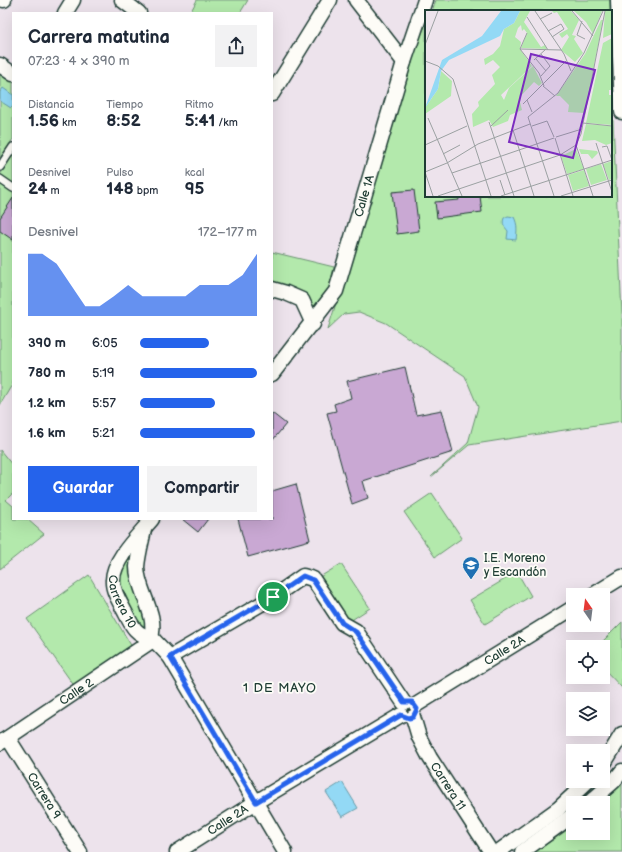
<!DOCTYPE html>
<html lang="es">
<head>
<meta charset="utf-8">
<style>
	:root { --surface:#fff; --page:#f2f2f3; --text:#1f2937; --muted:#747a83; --accent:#2563eb }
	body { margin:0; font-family:"Balsamiq Sans",sans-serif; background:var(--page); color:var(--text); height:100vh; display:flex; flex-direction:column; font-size:15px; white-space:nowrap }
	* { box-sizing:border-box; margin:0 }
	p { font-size:13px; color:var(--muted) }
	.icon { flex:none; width:22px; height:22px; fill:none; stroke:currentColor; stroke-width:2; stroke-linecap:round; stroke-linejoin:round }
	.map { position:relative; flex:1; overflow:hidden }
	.side { position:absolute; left:12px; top:12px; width:261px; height:508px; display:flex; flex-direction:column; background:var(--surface); border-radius:0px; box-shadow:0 4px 16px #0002 }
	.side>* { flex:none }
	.needle { width:26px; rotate:346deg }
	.buttons { position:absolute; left:566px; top:588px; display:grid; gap:8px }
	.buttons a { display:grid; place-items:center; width:44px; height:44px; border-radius:0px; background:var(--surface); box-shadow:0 4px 16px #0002; font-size:20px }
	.pin { position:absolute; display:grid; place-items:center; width:34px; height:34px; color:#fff; margin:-17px; border:2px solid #fff; border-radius:50%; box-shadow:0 1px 4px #0007 }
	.round { display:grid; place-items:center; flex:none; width:42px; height:42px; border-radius:0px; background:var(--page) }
	.head { display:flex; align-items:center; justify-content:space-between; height:68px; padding:0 16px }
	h1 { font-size:18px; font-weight:700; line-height:30px }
	.stats { display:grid; grid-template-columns:repeat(3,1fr); gap:6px; height:68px; padding:4px 16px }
	.stats div { display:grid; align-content:center }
	.stats b { font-size:17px; font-weight:700 }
	.stats small { font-size:11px; font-weight:400 }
	.stats p { font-size:11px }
	.chart { height:112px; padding:8px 16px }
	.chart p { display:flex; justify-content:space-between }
	.chart svg { width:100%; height:72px; margin-top:4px; fill:var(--accent); opacity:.7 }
	.action { display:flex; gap:8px; margin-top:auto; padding:8px 16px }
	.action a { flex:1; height:46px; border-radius:0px; background:var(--accent); color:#fff; font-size:16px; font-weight:700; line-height:46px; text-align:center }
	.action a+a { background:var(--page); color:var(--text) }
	ul { padding:0 16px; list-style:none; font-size:13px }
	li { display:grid; grid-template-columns:64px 48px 1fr; align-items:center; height:30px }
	li i { height:10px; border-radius:5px; background:var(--accent) }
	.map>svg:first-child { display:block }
	.green { fill:#b3e9ac; stroke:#699370 }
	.water { fill:#93d9f5; stroke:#659ba8 }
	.building { fill:#c9a8d3; stroke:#1f3d34 }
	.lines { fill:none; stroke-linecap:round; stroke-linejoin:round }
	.lane-casing { stroke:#1f3d34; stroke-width:10 }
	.street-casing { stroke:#1f3d34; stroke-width:17 }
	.lane { stroke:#fdfcf7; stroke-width:7 }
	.street { stroke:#fdfcf7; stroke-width:14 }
	.route-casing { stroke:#fff; stroke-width:8 }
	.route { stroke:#2563eb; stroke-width:5 }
	.labels { text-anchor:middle; stroke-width:3.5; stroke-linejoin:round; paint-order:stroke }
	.street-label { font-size:12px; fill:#1f3d34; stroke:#fdfcf7 }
	.poi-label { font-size:12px; fill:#1f3d34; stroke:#fdfcf7; text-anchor:start }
	.neighbourhood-label { font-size:13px; letter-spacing:1px; fill:#1f3d34; stroke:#fdfcf7 }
	.inset-road { fill:none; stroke:#9ba1a2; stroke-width:1 }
	.view { fill:#7b2cbf; fill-opacity:0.15; stroke:#7b2cbf; stroke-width:2 }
	.inset-edge { fill:none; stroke:#1f3d34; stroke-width:2 }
</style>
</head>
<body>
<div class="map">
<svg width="622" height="852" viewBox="0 0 622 852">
	<rect width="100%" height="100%" fill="#ede3ec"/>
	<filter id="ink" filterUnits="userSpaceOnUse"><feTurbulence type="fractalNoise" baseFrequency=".025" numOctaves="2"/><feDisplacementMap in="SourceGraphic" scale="8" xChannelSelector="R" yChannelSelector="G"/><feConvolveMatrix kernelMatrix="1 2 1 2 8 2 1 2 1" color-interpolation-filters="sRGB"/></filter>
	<g filter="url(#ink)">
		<g class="green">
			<path d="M197,0h51l-8,13h-50z"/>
			<path d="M436,0h174v11h-178z"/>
			<path d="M426,24v172h185v-119l11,238v106l-153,24 -38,32 37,-34 10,-36 -13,-31 -79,-53 -27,-11 -15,2 -16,15 87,-280z"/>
			<path d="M0,69l13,11v59l-13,19z"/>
			<path d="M13,154v229l-13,22v-230z"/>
			<path d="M272,252l62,15 -5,21 -16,27 -41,-32z"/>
			<path d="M0,450l13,16v27l-7,7 7,6v13h14l17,15 -44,35z"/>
			<path d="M432,493l30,45 -27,19 -31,-45z"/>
			<path d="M139,540l12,90 -8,5 -24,-55 8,-25z"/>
			<path d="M341,564l29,44 -23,15 -29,-45z"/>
			<path d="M517,572l14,24 -46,28 -15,-24z"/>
			<path d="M89,575l43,72 -57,40 -48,-68z"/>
			<path d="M622,622v66l-19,-20v-21h-6z"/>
			<path d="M622,778v74h-87l38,-26v7h30v-30h-7z"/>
		</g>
		<g class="water">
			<path d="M3,88l10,7v10l-2,3 -11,-7v-9z"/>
			<path d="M508,216l6,1c4,8 3,14 2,23l-9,-1 1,-8c-4,-5 -6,-7 -4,-13z"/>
			<path d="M342,782l16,26 -16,9 -16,-25z"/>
		</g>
		<g class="building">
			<path d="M414,190l5,41 -22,3 -5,-42z"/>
			<path d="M458,196h22l2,16 -45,6 -2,-16 24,-2z"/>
			<path d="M13,198v42l-13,-9v-13z"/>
			<path d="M405,367l11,48 26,-5 11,42 -90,29 5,17 -16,6 -25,-91 9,-2 -2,-7 17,-6 -4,-17z"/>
			<path d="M272,413l14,11 -14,17z"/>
			<path d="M296,484l14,56 -62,17 -10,-38h34v-28z"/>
			<path d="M182,519h26l-10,13z"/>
		</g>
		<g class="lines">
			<g class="lane-casing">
				<g id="lane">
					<path d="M0,167l13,-20"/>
					<path d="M0,179l13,9"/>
				</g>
			</g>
			<g class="street-casing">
				<g id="street">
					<path d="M3,0h1"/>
					<path d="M122,0l17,13"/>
					<path d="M356,0l48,62"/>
					<path d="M618,0l4,112"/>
					<path d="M65,13l8,-13"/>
					<path d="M0,65l13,9"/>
					<path d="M272,94l58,-94"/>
					<path d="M272,289l14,4 16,7 11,24"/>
					<path id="s1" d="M272,374l64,-83 68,-229 21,-62"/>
					<path id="s2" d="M152,519c-12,15 -39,40 -39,61 -1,11 8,24 13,34 6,12 11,22 25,23l19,20 115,195"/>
					<path d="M144,529c-2,12 -6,25 -7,38 0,23 21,47 14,70"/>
					<path d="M593,595l29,-18"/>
					<path d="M170,657l103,-60 30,-21 10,3 29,44 14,8 48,72"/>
					<path id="s3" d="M416,705l157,-97"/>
					<path id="s4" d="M413,717l6,20 11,21 61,94"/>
					<path id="s5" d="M8,738l72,114"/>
					<path id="s6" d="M0,743l153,-103"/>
					<path d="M603,765l19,-31"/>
					<path d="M589,803l25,-22 8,-10"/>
					<path id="s7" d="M177,852l79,-50 145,-87"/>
					<path d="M498,852l60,-43 30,-28"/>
					<path d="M522,852l51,-37"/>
				</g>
			</g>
			<use href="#lane" class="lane"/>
			<use href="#street" class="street"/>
		</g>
	</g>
	<g class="lines" filter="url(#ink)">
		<g class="route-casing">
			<path id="route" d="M303,576l10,4 29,43 14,9 48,70h8l5,7 -4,8 -4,1 -8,-3 -145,87 -86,-145 103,-60z"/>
		</g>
		<use href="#route" class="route"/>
	</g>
	<defs>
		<g id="school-pin" transform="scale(0.9)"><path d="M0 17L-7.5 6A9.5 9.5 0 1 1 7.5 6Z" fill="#1f6fb2" stroke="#fdfcf7"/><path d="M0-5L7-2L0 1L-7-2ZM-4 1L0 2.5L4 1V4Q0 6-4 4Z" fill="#fff"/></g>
	</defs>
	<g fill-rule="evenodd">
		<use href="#school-pin" x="471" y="565"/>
	</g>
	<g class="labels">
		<g class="street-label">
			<text dy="4" stroke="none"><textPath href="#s1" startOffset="204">Calle 1A</textPath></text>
			<text dy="4" stroke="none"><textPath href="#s2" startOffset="97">Carrera 10</textPath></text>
			<text dy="4" stroke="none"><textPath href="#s3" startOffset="104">Calle 2A</textPath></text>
			<text dy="4" stroke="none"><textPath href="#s6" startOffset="92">Calle 2</textPath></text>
			<text dy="4" stroke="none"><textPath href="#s4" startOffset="78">Carrera 11</textPath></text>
			<text dy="4" stroke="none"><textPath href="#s5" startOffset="68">Carrera 9</textPath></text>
			<text dy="4" stroke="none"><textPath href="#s7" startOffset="60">Calle 2A</textPath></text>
		</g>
		<g class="poi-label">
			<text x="484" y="562">I.E. Moreno<tspan x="484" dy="14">y Escandón</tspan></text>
		</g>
		<g class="neighbourhood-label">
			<text x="280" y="692">1 DE MAYO</text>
		</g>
	</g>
	<g transform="translate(425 10)">
		<rect width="187" height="187" fill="#ede3ec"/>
		<path d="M95,1h10l-6,11 17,25 4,-2 2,4 -26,-1 6,-15 -3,-4 -2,2 -1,-6 -3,3 -3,9 6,5 -1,7 12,17 -31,29 3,5 5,-12 24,-22 9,17 -3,3 -5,-4 -15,16 3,12 -12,5 -2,6 -15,6 -4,-7 -16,7 -1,-13 7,-8 -1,-4 17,-18 -3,-9 8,-8 -7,-7 -8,5 -1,-6 9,-5 7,-8 4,-17 10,-6zM127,1h19l8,9 -7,15 4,1 -2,3 9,14 -8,9 -14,-12 8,-13 -2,-3 -5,4 -3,-4 9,-5 -11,-17 -3,1zM149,1h28l-9,23 -7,-12zM180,1h7v23l-9,4zM176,10h2l-21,107 -10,4 9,-4 3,-14 -16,-1 -5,2 5,-2 1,-7 -9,-9h-4l29,-42zM187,28v52h-3v5h3v30l-26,-2 17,-80zM16,61l11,10 -1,15 -26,18v-6l13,-19zM161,114l26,2v17l-6,2 -11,-5 -13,1zM151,139l8,20 -17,5 -6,-18zM154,139l18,2 1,2 -6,6 -4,-5h-7zM187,151v18l-3,1 -6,-16zM176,154l6,16 -16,5 -5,-16zM159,160l5,16 -16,5 -5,-16z" fill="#b3e9ac"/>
		<path d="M76,1h19l-6,12 -10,6 -4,7 -51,24 -8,11 -3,18 -13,19 17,-48 40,-24z" fill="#93d9f5"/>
		<path class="inset-road" d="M110,1l29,43 7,17M147,1l21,25M102,7l21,33M115,9l12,-6M157,11l-5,14 8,4M123,21l13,-7 3,5 -12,8M0,35l13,-34M95,39l19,24 5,13M95,39l41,1M95,39l7,-16M111,49l10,12M109,50l12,-11M0,51l13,5 15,13 38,117M116,66l9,-10 -9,-12M118,76l12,10M102,90l5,12M98,94l43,-43M3,108l34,78M64,112l25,74M158,113l29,3M66,116l17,-16M107,116l15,-5 7,16M88,120l21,66M131,127l26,-8M130,128l18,58M171,133l16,49M0,135l42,-19M151,135l17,51M177,137l5,-1 5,14M18,144l17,-9M27,163l102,-35M75,170l5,15M8,186l-8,-24 22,-9 31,-19 52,-20M13,186l122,-41 16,-10 5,-11 24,-123M76,186l111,-36M129,186l-26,-79 30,-24 26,-40 19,-42M136,186l51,-16"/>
		<path class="view" d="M106,44l64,16 -22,88 -64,-16z"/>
		<rect width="187" height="187" class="inset-edge"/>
	</g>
</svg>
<div class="buttons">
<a><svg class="needle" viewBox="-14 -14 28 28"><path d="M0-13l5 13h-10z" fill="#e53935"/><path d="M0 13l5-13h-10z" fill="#747a83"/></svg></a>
<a><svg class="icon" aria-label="locate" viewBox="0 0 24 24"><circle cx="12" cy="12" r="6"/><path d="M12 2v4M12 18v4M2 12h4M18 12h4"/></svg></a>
<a><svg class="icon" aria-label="layers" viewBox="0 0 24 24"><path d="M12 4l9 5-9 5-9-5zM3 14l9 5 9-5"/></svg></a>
<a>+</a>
<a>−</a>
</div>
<div class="pin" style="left:273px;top:597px;background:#1e9e55"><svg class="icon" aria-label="arrive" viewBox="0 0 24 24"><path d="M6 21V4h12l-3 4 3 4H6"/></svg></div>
<section class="side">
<div class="head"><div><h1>Carrera matutina</h1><p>07:23 · 4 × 390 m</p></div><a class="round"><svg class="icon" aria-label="share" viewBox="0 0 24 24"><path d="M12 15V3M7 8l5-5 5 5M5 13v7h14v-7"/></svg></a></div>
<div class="stats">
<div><p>Distancia</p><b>1.56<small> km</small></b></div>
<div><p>Tiempo</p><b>8:52</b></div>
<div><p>Ritmo</p><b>5:41<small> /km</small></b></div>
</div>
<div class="stats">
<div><p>Desnivel</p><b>24<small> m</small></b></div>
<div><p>Pulso</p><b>148<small> bpm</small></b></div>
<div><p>kcal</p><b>95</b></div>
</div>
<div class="chart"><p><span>Desnivel</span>172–177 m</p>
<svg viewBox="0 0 160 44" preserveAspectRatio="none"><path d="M0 44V6L10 6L20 12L30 25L40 38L50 38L60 32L70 25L80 32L90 32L100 32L110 32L120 25L130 25L140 25L150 19L160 6V44z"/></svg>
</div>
<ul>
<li><b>390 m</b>6:05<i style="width:59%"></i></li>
<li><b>780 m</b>5:19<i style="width:100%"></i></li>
<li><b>1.2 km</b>5:57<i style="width:64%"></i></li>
<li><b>1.6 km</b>5:21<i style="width:98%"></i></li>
</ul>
<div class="action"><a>Guardar</a><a>Compartir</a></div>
</section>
</div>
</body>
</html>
